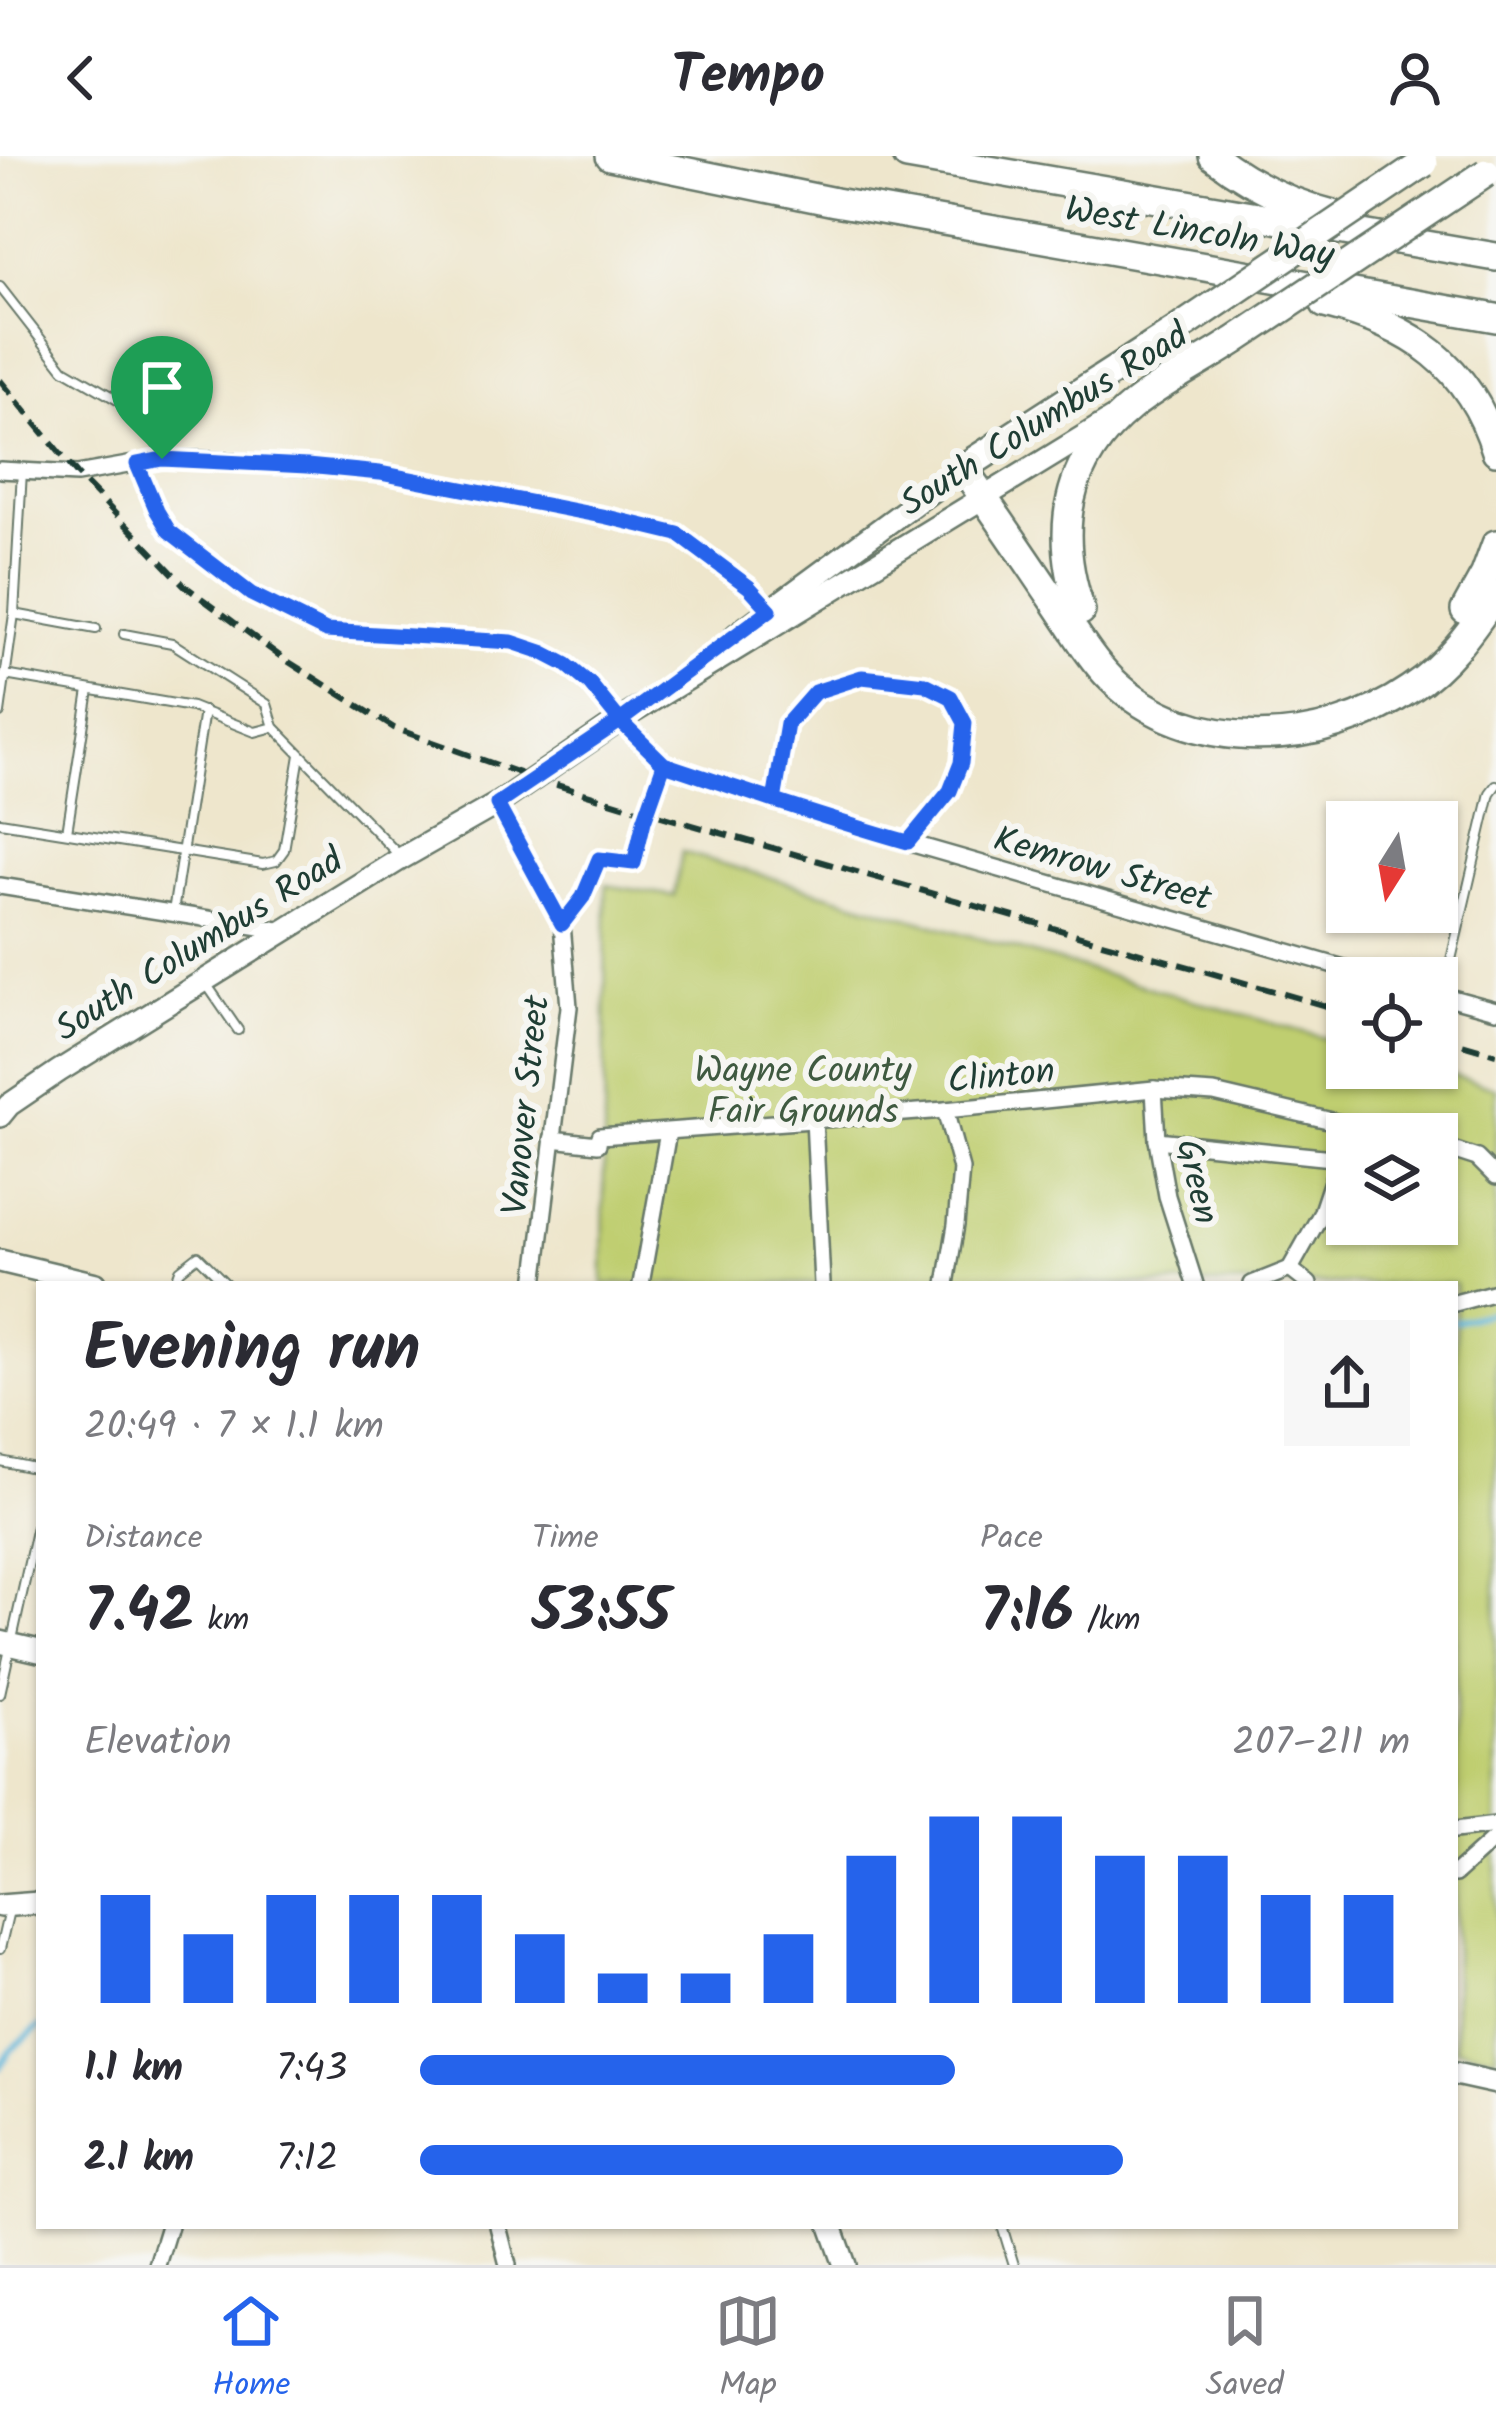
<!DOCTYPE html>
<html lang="en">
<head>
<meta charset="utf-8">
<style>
	:root { --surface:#fff; --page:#f7f7f7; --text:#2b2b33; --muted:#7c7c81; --line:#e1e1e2; --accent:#2563eb }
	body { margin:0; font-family:Kalam,sans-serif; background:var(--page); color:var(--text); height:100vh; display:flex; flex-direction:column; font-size:45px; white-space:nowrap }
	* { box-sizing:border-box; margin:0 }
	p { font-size:39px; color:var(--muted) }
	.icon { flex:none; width:66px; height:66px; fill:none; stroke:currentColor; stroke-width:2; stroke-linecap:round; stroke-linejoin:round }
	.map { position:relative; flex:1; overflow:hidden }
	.drawer { position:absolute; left:36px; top:1125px; width:1422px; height:948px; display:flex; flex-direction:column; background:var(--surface); border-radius:0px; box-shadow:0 3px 9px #0004 }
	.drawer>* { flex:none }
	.needle { width:78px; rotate:191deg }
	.buttons { position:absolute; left:1326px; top:645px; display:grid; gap:24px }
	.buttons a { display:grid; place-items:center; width:132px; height:132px; border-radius:0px; background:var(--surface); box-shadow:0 3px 9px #0004; font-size:60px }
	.pin { position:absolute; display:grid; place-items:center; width:102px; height:102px; color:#fff; margin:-123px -51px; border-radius:50% 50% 50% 0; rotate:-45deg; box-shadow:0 0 12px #0007 }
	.pin .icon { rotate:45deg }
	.round { display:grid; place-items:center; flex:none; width:126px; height:126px; border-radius:0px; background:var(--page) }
	.overview { display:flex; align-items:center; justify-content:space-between; height:204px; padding:0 48px }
	h1 { font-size:66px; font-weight:600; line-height:90px }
	.metrics { display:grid; grid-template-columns:repeat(3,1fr); gap:18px; height:204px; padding:12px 48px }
	.metrics div { display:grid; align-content:center }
	.metrics b { font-size:60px; font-weight:600 }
	.metrics small { font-size:33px; font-weight:400 }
	.metrics p { font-size:33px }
	.chart { height:336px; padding:24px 48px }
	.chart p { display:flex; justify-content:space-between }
	.chart svg { width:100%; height:216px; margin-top:12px; stroke:var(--accent); stroke-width:6 }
	ul { padding:0 48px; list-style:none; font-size:39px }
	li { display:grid; grid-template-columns:192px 144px 1fr; align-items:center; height:90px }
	li i { height:30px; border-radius:15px; background:var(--accent) }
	header { display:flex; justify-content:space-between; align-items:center; height:156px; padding:0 48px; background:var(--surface); font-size:54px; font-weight:600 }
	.menu { display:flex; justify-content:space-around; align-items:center; height:168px; border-top:3px solid var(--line); background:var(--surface); font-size:33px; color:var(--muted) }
	.menu a { display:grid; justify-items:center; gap:6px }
	.menu .active { color:var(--accent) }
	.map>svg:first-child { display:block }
	.green { fill:#bfce70; stroke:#6f8652; stroke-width:3; fill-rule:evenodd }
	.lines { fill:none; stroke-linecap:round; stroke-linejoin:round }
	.stream { stroke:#5bb5d9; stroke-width:6 }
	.lane-casing { stroke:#677869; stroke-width:12 }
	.street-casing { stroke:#677869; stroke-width:20 }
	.secondary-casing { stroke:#677869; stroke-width:26 }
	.highway-casing { stroke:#677869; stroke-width:32 }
	.lane { stroke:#fff; stroke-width:8 }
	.street { stroke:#fff; stroke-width:15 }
	.secondary { stroke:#fff; stroke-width:21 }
	.highway { stroke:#fff; stroke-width:27 }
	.rail { stroke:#1f3d34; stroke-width:6; stroke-dasharray:18 9; stroke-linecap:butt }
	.highway-bridge-casing { stroke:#677869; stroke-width:32; stroke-linecap:butt }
	.highway-bridge { stroke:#fff; stroke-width:27 }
	.route-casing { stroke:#fff; stroke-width:24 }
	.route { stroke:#2563eb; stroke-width:15 }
	.labels { text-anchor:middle; stroke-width:12; stroke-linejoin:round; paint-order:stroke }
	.street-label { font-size:36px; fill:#1f3d34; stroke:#f6f6f2 }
	.park-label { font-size:36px; fill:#3f5a40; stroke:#f6f6f2 }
</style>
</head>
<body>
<header><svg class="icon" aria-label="back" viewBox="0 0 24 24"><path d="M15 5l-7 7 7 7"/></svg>Tempo<svg class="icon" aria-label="person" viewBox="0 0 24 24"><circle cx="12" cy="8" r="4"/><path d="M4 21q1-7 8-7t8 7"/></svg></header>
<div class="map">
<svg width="1496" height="2109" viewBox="0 0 1496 2109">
	<rect width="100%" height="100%" fill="#f6f6f2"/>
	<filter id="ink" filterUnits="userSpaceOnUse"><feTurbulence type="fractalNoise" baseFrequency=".00833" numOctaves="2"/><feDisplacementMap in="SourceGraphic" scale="24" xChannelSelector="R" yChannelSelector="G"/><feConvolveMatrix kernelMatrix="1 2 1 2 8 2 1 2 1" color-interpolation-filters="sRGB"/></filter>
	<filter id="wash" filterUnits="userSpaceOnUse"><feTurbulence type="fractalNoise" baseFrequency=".004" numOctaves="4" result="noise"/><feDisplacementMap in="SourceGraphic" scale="48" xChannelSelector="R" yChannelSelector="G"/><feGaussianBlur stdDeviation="2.7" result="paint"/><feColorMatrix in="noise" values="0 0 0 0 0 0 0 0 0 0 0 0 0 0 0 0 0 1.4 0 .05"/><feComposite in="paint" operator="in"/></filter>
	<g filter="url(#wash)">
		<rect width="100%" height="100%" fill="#eee6cc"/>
		<path class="green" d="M682,696l665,193v23h81l68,20v968l-41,-8v-764h-852l3,-399 68,11zM1347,978h90v90h-90z"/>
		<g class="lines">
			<g class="stream">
				<path d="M1455,1165l41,-10"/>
				<path d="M0,1912l11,-18 28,-23"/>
			</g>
		</g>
	</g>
	<g filter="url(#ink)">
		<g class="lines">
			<g class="lane-casing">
				<g id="lane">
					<path d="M0,131l64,82 83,48 15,41"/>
					<path d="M137,308l20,47 12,20 82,63 76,37 185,11 30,9 25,14 23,19 29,35"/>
					<path d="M22,315l-8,143 82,15"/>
					<path d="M124,478l48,9 95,61 7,23 127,130"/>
					<path d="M5,519l187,32 63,25 19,-5"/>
					<path d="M0,557l14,-99"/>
					<path d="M775,641l12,-73 28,-32 47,-15 63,7 26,13 14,26 -4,40 -10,28 -42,50"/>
					<path d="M0,666l263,42 13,-3 8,-11 16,-95"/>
					<path d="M67,676l22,-142"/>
					<path d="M173,756l31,-201"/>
					<path d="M562,768l21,-27 16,-38 35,4 10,-42 19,-56"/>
					<path d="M205,826l33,48"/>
					<path d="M1443,838l47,-201 6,-8"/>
					<path d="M175,1128l5,-14 18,-14 28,28"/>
					<path d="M0,1305l39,8"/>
					<path d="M0,1538l39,-177"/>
					<path d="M0,1793l10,-43"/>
					<path d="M1002,2070l12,39"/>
				</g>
			</g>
			<g class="street-casing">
				<g id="street">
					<path d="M0,314l77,4 85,-15h35l183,14 227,44 71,17 71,53 25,28"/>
					<path d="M620,564l44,44 190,63 525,151"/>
					<path d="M497,648l65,120 7,83 -34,277"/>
					<path d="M0,730l285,45"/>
					<path d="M1437,838l59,16"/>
					<path d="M1154,933l3,51 10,56 28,88"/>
					<path d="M945,954l16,59 -5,56 -10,59"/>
					<path d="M814,963l8,165"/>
					<path d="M552,983l46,5 2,-8 345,-26 209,-21 60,4 173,41"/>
					<path d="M1157,984l185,19"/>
					<path d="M1437,989l40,13 19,19"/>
					<path d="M1290,1113l31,-55 15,-45 10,-16"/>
					<path d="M1290,1113l19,15"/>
					<path d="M641,1128l27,-152"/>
					<path d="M1252,1128l38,-15"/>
					<path d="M1455,1147l41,-11"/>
					<path d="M1455,1674l41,-5"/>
					<path d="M1455,1718l41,-37"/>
					<path d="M498,2070l10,39"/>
					<path d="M157,2109l12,-39"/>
				</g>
			</g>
			<g class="secondary-casing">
				<g id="secondary">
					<path d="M736,479l227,-167"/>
					<path d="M0,960l9,-11 50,-34 343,-213 95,-54 123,-84 492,-301"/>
					<path d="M0,1105l96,23"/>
					<path d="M0,1486l39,9"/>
					<path d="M0,1750l39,-3"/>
					<path d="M1455,1918l41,9"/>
					<path d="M831,2070l14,39"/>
				</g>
			</g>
			<g class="highway-casing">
				<g id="highway">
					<path d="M610,0l225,46 661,116"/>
					<path d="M907,0l589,101"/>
					<path d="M1213,0c36,28 76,47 120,58"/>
					<path d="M1325,148c86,22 144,60 171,147"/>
					<path d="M1177,174l-214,138c32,45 63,91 94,137 17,25 33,53 54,74 79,78 212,70 299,10 37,-24 62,-59 86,-95"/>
					<path d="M1465,454l20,-36 11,-30"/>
					<path d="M1081,455c-27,-79 -17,-149 50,-204 31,-25 70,-44 103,-66"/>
				</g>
			</g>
			<use href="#lane" class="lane"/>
			<use href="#street" class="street"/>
			<use href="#secondary" class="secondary"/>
			<use href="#highway" class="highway"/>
			<g class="rail">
				<path d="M0,224l77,94 108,112 96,71 113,71 139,50 114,34 700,200"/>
				<path d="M1437,881l59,17"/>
			</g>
			<g class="highway-bridge-casing">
				<g id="highway-bridge">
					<path d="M1177,174l247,-167"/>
					<path d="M1234,185l252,-168"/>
				</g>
			</g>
			<use href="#highway-bridge" class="highway-bridge"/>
		</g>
	</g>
	<g class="lines" filter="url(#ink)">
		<g class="route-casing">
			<path id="route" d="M162,303l-25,5 20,47 12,20 82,63 75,37 186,11 30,10 25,13 23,19 30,37 -123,83 65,120 21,-27 16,-38 35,4 10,-42 20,-57c81,27 162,55 244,78l42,-51 11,-28 4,-40 -14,-26 -26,-13 -63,-7 -47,15 -28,32 -13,77 -110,-37 -44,-43 150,-111 -21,-23 -71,-53 -71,-17 -227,-44 -73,-7 -145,-7"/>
		</g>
		<use href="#route" class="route"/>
	</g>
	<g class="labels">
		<g class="street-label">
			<text transform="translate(1200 74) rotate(10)" y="13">West Lincoln Way</text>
			<text transform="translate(1043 262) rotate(-32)" y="13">South Columbus Road</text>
			<text transform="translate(1103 711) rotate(16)" y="13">Kemrow Street</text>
			<text transform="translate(198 787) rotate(-32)" y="13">South Columbus Road</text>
			<text transform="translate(1001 918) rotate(-6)" y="13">Clinton</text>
			<text transform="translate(524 949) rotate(-84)" y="13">Vanover Street</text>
			<text transform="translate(1199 1025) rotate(77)" y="13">Green</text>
		</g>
		<g class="park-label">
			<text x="803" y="926">Wayne County<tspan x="803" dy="41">Fair Grounds</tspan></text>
		</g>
	</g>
</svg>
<div class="buttons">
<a><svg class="needle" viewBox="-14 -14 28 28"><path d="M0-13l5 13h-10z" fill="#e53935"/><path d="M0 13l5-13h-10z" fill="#7c7c81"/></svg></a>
<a><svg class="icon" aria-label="locate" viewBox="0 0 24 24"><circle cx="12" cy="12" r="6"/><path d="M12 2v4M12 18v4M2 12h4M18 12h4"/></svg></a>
<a><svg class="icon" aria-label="layers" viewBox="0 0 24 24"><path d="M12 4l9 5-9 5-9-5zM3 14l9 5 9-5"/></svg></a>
</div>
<div class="pin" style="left:162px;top:303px;background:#1e9e55"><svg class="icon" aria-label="arrive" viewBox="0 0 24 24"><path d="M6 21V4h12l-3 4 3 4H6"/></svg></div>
<section class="drawer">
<div class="overview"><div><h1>Evening run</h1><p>20:49 · 7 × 1.1 km</p></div><a class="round"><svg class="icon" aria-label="share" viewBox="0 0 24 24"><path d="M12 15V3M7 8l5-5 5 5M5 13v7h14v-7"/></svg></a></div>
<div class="metrics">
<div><p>Distance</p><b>7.42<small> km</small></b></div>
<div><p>Time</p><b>53:55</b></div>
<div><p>Pace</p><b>7:16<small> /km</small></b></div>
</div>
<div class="chart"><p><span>Elevation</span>207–211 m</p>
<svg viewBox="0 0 160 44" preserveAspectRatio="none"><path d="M5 44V22M15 44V30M25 44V22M35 44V22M45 44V22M55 44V30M65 44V38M75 44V38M85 44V30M95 44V14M105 44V6M115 44V6M125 44V14M135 44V14M145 44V22M155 44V22"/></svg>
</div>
<ul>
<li><b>1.1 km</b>7:43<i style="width:54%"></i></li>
<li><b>2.1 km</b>7:12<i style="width:71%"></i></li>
</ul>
</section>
</div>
<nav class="menu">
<a class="active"><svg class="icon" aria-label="home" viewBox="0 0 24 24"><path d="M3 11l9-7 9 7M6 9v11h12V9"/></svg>Home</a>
<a><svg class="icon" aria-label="map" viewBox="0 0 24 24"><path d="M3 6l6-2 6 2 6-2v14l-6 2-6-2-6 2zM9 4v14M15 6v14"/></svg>Map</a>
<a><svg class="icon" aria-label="saved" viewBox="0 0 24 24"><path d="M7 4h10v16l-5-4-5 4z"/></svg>Saved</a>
</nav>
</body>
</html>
